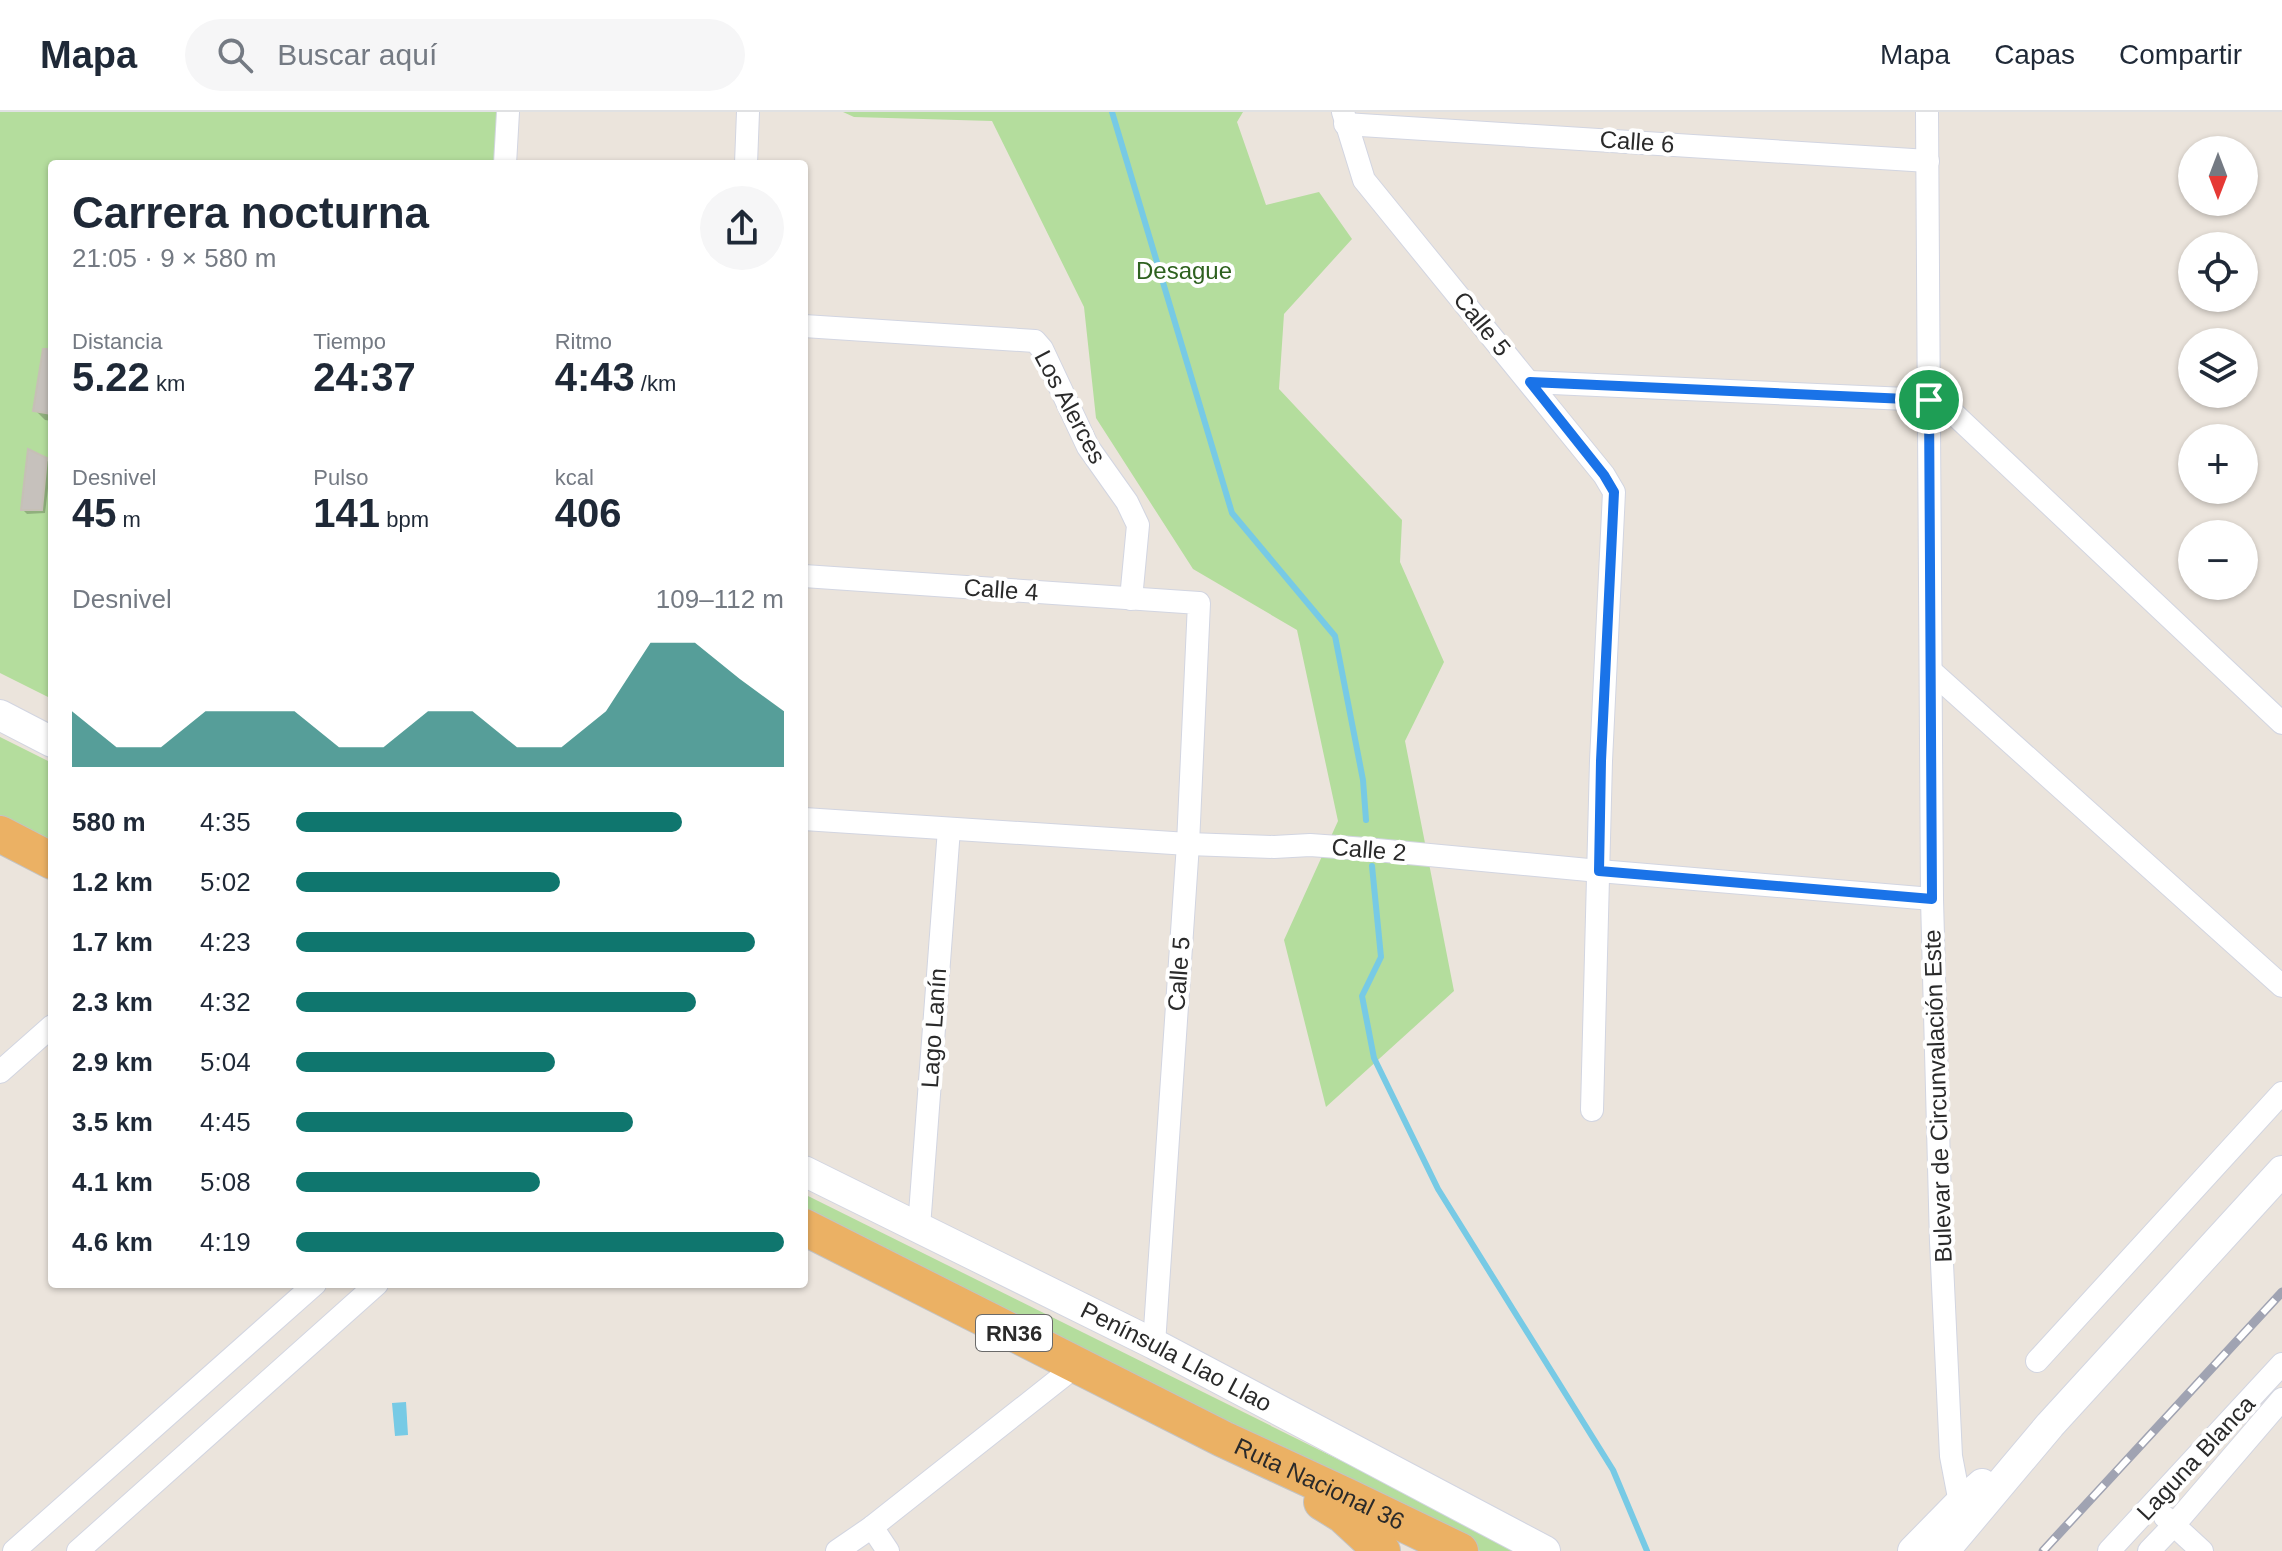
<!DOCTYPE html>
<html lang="es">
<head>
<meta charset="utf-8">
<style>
	:root { --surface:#fff; --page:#f6f6f7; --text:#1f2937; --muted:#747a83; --line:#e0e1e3; --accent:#0f766e }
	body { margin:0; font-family:Helvetica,sans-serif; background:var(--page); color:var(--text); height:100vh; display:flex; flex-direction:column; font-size:30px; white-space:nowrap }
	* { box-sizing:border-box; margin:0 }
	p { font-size:26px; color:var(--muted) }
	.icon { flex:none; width:44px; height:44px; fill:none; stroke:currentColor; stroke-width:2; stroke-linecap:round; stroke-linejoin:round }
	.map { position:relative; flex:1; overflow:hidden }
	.drawer { position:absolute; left:48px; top:48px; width:760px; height:1128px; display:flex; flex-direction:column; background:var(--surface); border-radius:8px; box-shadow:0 2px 6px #0004 }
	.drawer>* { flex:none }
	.needle { width:52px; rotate:180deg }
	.controls { position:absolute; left:2178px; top:24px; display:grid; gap:16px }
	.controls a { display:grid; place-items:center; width:80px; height:80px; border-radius:50%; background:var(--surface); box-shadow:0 2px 6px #0004; font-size:40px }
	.pin { position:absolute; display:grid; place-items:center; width:68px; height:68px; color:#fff; margin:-34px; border:4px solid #fff; border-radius:50%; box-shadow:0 2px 8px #0007 }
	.round { display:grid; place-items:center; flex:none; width:84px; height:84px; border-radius:42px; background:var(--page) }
	.overview { display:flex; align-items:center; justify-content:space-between; height:136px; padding:0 24px }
	h1 { font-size:44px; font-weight:700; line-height:60px }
	.metrics { display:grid; grid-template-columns:repeat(3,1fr); gap:12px; height:136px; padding:8px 24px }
	.metrics div { display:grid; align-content:center }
	.metrics b { font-size:40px; font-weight:700 }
	.metrics small { font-size:22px; font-weight:400 }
	.metrics p { font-size:22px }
	.chart { height:224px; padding:16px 24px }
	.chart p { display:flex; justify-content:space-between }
	.chart svg { width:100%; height:144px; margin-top:8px; fill:var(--accent); opacity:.7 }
	ul { padding:0 24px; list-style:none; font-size:26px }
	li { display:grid; grid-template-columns:128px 96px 1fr; align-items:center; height:60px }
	li i { height:20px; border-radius:10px; background:var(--accent) }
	header { display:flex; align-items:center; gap:48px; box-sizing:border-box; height:112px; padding:0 40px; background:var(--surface); border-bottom:2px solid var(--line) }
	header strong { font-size:38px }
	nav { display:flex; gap:44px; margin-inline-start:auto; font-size:28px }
	.search { width:560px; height:72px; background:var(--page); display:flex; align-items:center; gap:20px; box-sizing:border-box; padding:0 28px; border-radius:44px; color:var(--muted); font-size:30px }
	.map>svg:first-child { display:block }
	.green { fill:#b4dd9d }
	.water { fill:#77cae5 }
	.shadow { fill:#0003 }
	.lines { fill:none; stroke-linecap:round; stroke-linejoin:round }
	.stream { stroke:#77cae5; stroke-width:6 }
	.building { fill:#c6c1bc; stroke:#c6c0b6; stroke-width:2 }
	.minor-casing { stroke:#d2d5e1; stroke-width:24 }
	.secondary-casing { stroke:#d2d5e1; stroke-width:32 }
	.trunk-casing { stroke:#c3c3c3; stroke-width:38 }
	.minor { stroke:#fff; stroke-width:22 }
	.secondary { stroke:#fff; stroke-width:30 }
	.trunk { stroke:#ebb164; stroke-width:36 }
	.rail-casing { stroke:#a0a3b2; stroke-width:9 }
	.rail { stroke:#fff; stroke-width:6; stroke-dasharray:18; stroke-linecap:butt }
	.route-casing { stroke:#fff; stroke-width:16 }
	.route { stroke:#1a73e8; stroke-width:10 }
	.labels { text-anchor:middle; stroke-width:8; stroke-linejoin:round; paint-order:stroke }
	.shield { fill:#fff; stroke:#6a6a6a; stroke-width:2 }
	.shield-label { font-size:22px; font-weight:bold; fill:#2a2a2a }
	.street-label { font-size:24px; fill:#2a2a2a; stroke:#fff }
	.park-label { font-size:24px; fill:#2e611f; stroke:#fff }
</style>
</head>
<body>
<header>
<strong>Mapa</strong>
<div class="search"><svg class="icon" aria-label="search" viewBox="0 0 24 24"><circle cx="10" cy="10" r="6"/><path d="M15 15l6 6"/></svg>Buscar aquí</div>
<nav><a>Mapa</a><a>Capas</a><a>Compartir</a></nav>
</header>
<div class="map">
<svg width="2282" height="1439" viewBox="0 0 2282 1439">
	<rect width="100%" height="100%" fill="#ebe4dc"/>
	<g class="green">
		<path d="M0,0h506l-6,52h-448v535l-52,-26z"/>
		<path d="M843,0h400l-6,10 29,83 53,-13 33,47 -68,75 -5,75 123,131 -2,42 44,100 -39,79 49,250 -128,116 -42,-167 54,-119 -41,-191 -104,-61 -97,-151 -12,-111 -92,-186 -138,-4z"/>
		<path d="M0,625l52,26v79l-52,-26z"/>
		<path d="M804,1082l719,357h-43l-676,-337z"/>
	</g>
	<path class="water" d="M406,1290l2,33 -13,1 -3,-33z"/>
	<g class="shadow">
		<path d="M52,251v58l-7,-1 -10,-10z"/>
		<path d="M46,348l5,4 -6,49 -18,1 -4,-4z"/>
	</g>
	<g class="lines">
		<g class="stream">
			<path d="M1112,0l120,401 103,123 28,144 3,40"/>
			<path d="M1372,754l9,91 -19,39 12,62 64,131 175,281 34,81"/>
		</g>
	</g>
	<g class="building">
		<path d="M43,237h9v65l-19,-3z"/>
		<path d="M28,337l19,9 -5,52h-21z"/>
	</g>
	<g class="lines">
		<g class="minor-casing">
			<g id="minor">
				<path d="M1343,0l21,68 240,295 10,17 -13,269 -9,349"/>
				<path d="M1927,0l5,787 9,343 10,214 9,47"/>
				<path d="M1345,12l583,37"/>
				<path d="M505,52l3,-52"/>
				<path d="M746,52l2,-52"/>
				<path d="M804,214l231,15 7,8 46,98 39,55 11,23 -7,74"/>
				<path d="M1530,270l399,18 24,13 329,310"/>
				<path d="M804,464l395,27 -11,241 -34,500"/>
				<path d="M1931,559l351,315"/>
				<path d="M804,707l384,25 86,3 36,-2 56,4 233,22 333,28"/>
				<path d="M0,960l52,-46"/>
				<path d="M919,1115l30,-398"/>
				<path d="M2037,1249l245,-268"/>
				<path d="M2165,1405l37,34"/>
				<path d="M872,1415l16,24"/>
				<path d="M14,1439l301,-267"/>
				<path d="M78,1439l299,-267"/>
				<path d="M837,1439l35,-24 205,-162"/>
				<path d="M2109,1439l173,-187"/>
				<path d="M2149,1439l25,-26 108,-126"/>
			</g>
		</g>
		<g class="secondary-casing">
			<g id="secondary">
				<path d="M0,603l52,27"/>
				<path id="s1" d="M804,1059l350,173 391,207"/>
				<path d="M1913,1439l47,-48 22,-19"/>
				<path d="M1944,1439l106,-126 232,-254"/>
			</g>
		</g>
		<g class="trunk-casing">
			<g id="trunk">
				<path d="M0,722l52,27"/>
				<path id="s2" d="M804,1115l419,212 123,57 114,55"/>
				<path d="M1322,1390l21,13 39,36"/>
			</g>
		</g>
		<use href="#minor" class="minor"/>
		<use href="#secondary" class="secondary"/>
		<use href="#trunk" class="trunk"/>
		<g class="rail-casing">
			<path id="rail" d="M2043,1439l239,-259"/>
		</g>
		<use href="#rail" class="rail"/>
	</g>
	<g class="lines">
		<g class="route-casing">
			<path id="route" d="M1530,270l399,18 3,499 -333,-28 2,-110 13,-269 -10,-17z"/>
		</g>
		<use href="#route" class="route"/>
	</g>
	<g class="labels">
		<rect class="shield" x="976" y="1203" width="76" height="36" rx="6"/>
		<g class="shield-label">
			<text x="1014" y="1229">RN36</text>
		</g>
		<g class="street-label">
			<text transform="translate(1637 30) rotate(4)" y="8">Calle 6</text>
			<text transform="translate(1482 212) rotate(51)" y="8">Calle 5</text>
			<text transform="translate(1070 295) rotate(62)" y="8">Los Alerces</text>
			<text transform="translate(1001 478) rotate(4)" y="8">Calle 4</text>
			<text transform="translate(1369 738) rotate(5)" y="8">Calle 2</text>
			<text transform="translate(1179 862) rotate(-86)" y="8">Calle 5</text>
			<text transform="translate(934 916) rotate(-86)" y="8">Lago Lanín</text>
			<text transform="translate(1938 984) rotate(-92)" y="8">Bulevar de Circunvalación Este</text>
			<text dy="8" stroke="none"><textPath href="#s1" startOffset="416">Península Llao Llao</textPath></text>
			<text transform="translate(2196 1346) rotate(-47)" y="8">Laguna Blanca</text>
			<text dy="8" stroke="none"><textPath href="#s2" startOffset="576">Ruta Nacional 36</textPath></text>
		</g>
		<g class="park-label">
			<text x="1184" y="167">Desague</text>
		</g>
	</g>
</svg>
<div class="controls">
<a><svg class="needle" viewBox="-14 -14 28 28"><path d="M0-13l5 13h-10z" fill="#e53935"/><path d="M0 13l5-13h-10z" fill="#747a83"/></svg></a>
<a><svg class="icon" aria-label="locate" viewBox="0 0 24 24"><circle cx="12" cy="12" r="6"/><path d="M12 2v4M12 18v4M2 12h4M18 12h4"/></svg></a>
<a><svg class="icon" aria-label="layers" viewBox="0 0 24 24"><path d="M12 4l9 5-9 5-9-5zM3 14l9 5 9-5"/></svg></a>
<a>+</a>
<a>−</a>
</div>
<div class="pin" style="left:1929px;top:288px;background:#1e9e55"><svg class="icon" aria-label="arrive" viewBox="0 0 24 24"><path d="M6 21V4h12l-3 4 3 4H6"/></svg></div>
<section class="drawer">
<div class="overview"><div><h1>Carrera nocturna</h1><p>21:05 · 9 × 580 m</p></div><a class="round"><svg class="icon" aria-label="share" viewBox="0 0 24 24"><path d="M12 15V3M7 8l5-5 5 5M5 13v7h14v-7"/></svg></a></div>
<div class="metrics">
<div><p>Distancia</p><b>5.22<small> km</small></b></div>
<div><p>Tiempo</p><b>24:37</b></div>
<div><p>Ritmo</p><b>4:43<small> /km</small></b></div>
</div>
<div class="metrics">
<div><p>Desnivel</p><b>45<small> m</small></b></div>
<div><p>Pulso</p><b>141<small> bpm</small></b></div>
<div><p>kcal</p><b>406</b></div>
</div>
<div class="chart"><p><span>Desnivel</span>109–112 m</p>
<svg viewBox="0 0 160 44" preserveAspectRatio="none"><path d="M0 44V27L10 38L20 38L30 27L40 27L50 27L60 38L70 38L80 27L90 27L100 38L110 38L120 27L130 6L140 6L150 17L160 27V44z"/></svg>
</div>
<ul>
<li><b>580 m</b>4:35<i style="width:79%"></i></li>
<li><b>1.2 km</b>5:02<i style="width:54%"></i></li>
<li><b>1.7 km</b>4:23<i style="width:94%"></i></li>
<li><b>2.3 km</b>4:32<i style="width:82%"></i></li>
<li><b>2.9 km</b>5:04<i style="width:53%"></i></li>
<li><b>3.5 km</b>4:45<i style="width:69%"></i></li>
<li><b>4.1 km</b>5:08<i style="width:50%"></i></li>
<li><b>4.6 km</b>4:19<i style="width:100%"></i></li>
</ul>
</section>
</div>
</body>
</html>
